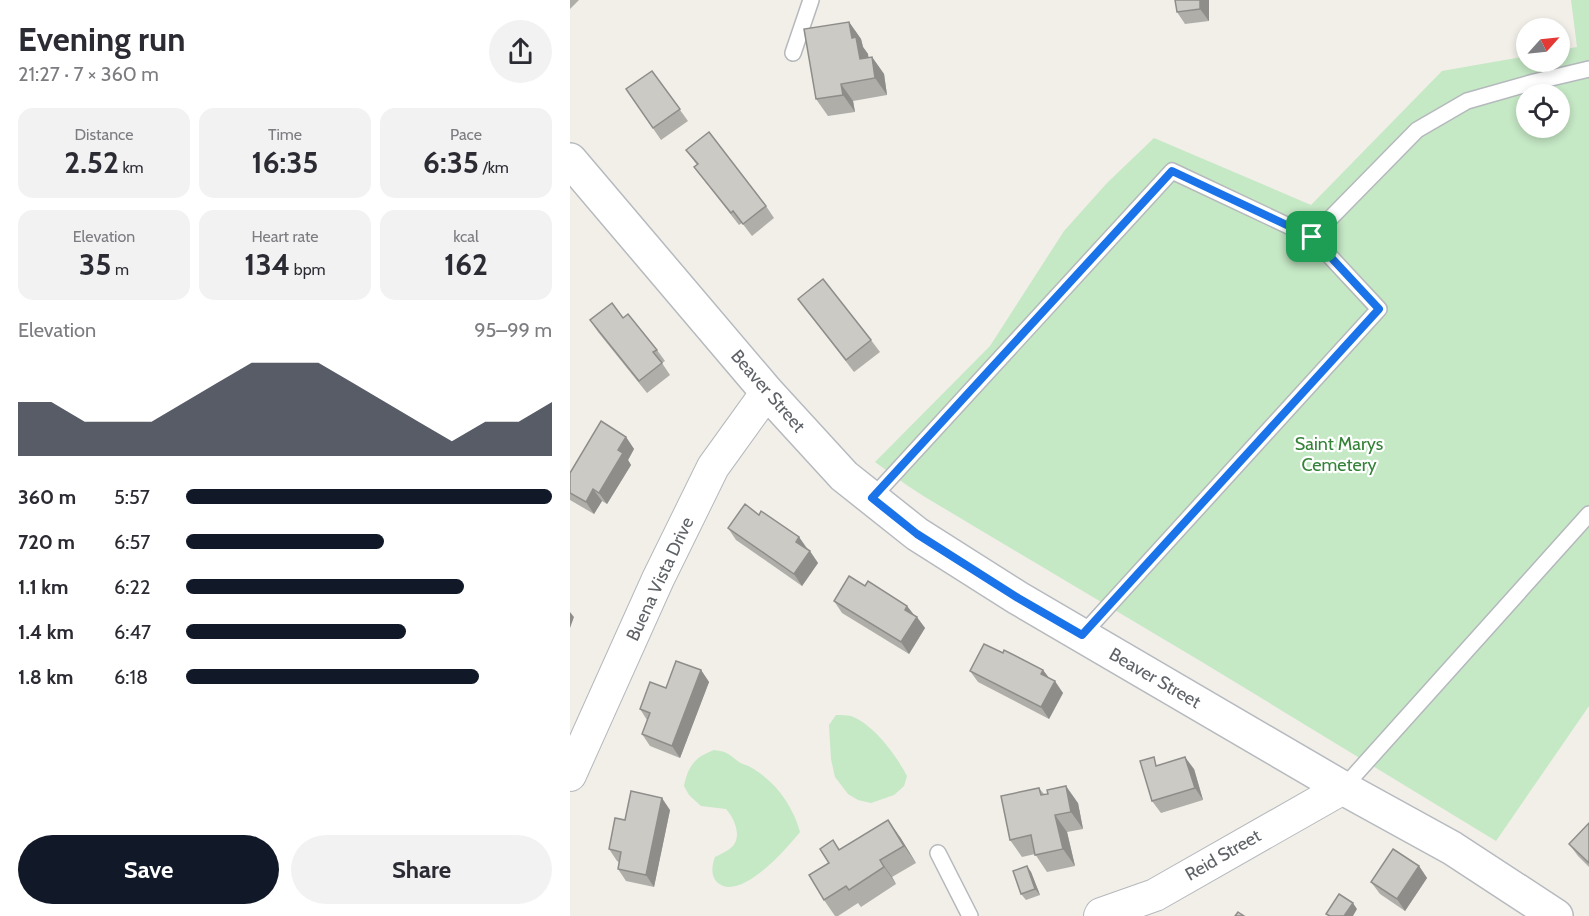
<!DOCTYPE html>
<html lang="en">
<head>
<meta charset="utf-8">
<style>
	:root { --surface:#fff; --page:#f2f2f3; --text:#2b2b33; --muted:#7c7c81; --accent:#111827 }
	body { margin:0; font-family:Cabin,sans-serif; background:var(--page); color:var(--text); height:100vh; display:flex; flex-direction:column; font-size:22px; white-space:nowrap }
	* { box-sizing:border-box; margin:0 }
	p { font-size:20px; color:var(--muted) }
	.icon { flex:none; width:33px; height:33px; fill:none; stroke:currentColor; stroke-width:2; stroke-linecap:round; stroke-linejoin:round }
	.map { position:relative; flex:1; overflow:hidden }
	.side { display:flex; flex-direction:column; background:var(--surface); width:570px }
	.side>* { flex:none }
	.needle { width:39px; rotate:63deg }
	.buttons { position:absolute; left:946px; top:18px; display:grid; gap:12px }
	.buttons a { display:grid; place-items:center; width:54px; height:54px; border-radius:50%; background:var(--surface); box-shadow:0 3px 9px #0003; font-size:30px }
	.pin { position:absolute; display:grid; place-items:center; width:51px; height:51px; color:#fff; margin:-26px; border-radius:12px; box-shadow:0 3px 9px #0006 }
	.round { display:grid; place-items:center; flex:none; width:63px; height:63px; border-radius:32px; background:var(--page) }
	.head { display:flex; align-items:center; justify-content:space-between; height:102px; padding:0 18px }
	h1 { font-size:33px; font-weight:700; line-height:45px }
	.stats { display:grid; grid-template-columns:repeat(3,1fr); gap:9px; height:102px; padding:6px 18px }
	.stats div { display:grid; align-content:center; border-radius:15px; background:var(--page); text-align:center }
	.stats b { font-size:30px; font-weight:700 }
	.stats small { font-size:16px; font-weight:400 }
	.stats p { font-size:16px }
	.chart { height:168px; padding:12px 18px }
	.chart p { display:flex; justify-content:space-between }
	.chart svg { width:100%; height:108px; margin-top:6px; fill:var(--accent); opacity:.7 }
	.cta { display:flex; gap:12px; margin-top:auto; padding:12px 18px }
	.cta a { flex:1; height:69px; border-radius:36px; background:var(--accent); color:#fff; font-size:24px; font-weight:700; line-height:69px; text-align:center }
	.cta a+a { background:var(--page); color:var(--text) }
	ul { padding:0 18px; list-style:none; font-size:20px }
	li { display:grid; grid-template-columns:96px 72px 1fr; align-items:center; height:45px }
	li i { height:15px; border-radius:8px; background:var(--accent) }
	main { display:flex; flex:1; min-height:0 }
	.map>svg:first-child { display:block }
	.green { fill:#c5e8c5; fill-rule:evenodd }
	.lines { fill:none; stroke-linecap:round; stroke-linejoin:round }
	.service-casing { stroke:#b5b8bc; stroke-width:18 }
	.minor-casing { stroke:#b5b8bc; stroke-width:34 }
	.secondary-casing { stroke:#b6babf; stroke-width:36 }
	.service { stroke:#fff; stroke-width:15 }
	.minor { stroke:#fff; stroke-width:32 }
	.secondary { stroke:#fff; stroke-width:33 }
	.wall { fill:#afaea9 }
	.shaded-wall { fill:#8f8d8a }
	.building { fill:#cccac5; stroke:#8f8d8a; stroke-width:1.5 }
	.route-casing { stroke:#fff; stroke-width:12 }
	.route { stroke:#1a73e8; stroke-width:8 }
	.labels { text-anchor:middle; stroke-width:4.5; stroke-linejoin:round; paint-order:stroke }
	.street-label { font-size:18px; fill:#5f6368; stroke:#fff }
	.park-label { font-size:18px; fill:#348238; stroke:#fff }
</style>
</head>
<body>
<main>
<section class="side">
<div class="head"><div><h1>Evening run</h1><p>21:27 · 7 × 360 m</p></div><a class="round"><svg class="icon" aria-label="share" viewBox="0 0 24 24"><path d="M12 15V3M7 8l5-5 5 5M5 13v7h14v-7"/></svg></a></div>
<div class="stats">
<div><p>Distance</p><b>2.52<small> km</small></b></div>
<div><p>Time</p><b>16:35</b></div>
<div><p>Pace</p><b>6:35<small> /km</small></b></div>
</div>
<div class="stats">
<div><p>Elevation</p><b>35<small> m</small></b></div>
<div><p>Heart rate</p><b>134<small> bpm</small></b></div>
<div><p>kcal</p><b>162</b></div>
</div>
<div class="chart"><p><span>Elevation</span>95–99 m</p>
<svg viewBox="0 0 160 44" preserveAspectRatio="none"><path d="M0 44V22L10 22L20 30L30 30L40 30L50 22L60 14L70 6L80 6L90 6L100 14L110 22L120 30L130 38L140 30L150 30L160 22V44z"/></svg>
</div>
<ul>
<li><b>360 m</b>5:57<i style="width:100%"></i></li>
<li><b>720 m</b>6:57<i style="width:54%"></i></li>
<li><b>1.1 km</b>6:22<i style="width:76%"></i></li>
<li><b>1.4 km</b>6:47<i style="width:60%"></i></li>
<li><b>1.8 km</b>6:18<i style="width:80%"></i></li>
</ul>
<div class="cta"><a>Save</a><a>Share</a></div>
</section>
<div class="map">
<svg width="1019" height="916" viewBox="0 0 1019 916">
	<rect width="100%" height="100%" fill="#f1efe8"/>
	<g class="green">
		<path d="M1001,0h18v706l-93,135 -294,-179 -277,-165 -17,-11 -33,-24 115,-116 74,-115 43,-48 47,-45 157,67 131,-134 85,-15v6h33v-12l17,-3zM957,94h33v34h-33z"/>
		<path d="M266,715c5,0 10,0 15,1 22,8 45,39 56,60l-3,10 -10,9 -23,8 -13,-3 -10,-6 -13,-17 -4,-18 -2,-34z"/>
		<path d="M144,750c15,2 14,4 25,12 4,3 9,3 13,6 24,14 41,38 48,64 -13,16 -59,70 -82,51 -8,-7 -6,-18 -3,-26 6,-3 13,-6 18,-11 9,-11 1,-28 -7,-37l-25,-3 -12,-11 -5,-9c4,-20 11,-29 30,-36z"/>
	</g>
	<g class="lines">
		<g class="service-casing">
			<g id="service">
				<path d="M223,53l18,-53"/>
				<path d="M302,498l300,-327 140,66 105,-107 50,-29 67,-19 55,-13"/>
				<path d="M512,635l297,-326 -67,-72"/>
				<path d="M773,788l246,-274"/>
				<path d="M368,853l32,63"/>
			</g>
		</g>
		<g class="minor-casing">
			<g id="minor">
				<path d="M0,775l88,-196 55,-112 54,-75"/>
				<path d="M530,916l1,-2 54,-19 188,-107"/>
			</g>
		</g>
		<g class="secondary-casing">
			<path id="secondary" d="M0,160l197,232 77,84 73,58 101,64 325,190 109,60 104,68"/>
		</g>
		<use href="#service" class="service"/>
		<use href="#minor" class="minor"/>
		<use href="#secondary" class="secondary"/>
	</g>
	<g class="wall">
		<path d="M0,0h9l-9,9z"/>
		<path d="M639,0v21l-24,3 -8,-12z"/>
		<path d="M279,22l12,17 2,8 5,7v4l4,-1 12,17 3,21 -34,6 2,11 -27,4 -12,-17z"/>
		<path d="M82,71l36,50 -27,19 -35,-51z"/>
		<path d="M116,150l80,56 8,12 -22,18 -10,-13 -3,2 -36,-46 -9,-12 3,-2z"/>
		<path d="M228,299l73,41 9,12 -26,20z"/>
		<path d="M53,318l34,32 8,11 -3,2 8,12 -23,18 -49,-61 -8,-12z"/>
		<path d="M56,437l8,12 -6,11 3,5 -24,39 -5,-3 -8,13 -24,-14v-27z"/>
		<path d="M189,515l40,22 19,26 -16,23 -66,-46 -8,-12z"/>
		<path d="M295,586l42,20 18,22 -16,26 -67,-41 -8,-12z"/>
		<path d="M433,653l40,17 6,8 14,15 -14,26 -71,-37 -8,-11z"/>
		<path d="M131,670l8,12 -29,76 -30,-12 -8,-12 5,-14 -7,-11 26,-21z"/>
		<path d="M589,765l35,4 9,31 -42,13 -9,-12z"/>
		<path d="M469,788l5,6 34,9 5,26 -16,3 8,34 -28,6 -12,-18 -13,3 -12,-17z"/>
		<path d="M100,810l-16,77 -28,-6 -8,-12 1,-7 -2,-1 -8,-12 16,-29z"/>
		<path d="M1019,823v44l-11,-11 -9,-12z"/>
		<path d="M330,837l16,26 -24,14 4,7 -35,23 -3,-4 -20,13h-3l-11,-16 5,-37 4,-23 7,10z"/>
		<path d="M457,866l4,6 9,23 -14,5 -5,-6z"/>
		<path d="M849,866l8,12 -22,33 -25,-17 -9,-12z"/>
	</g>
	<g class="shaded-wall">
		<path d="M630,0h9v21l-9,-12z"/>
		<path d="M279,22l12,17 2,8 5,7 4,23 -12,-18 -8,-21z"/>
		<path d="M302,57l12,17 3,21 -12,-17z"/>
		<path d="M271,84l12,17 2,11 -12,-17z"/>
		<path d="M56,437l8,12 -6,11 3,5 -24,39 -8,-11 19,-43z"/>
		<path d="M23,489l9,12 -8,13 -8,-12z"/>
		<path d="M229,537l8,12 -11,-7z"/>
		<path d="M240,551l8,12 -16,23 -8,-12z"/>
		<path d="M337,606l9,12 -11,-8z"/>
		<path d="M0,612l4,5 -4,11z"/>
		<path d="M347,617l8,11 -16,26 -8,-12z"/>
		<path d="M131,670l8,12 -29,76 -8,-12z"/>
		<path d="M473,670l9,12 -11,-8z"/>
		<path d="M485,681l8,12 -14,26 -8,-12z"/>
		<path d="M615,757l9,12 9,31 -8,-12z"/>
		<path d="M496,786l12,17 5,26 -12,-17z"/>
		<path d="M92,798l8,12 -16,77 -8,-12z"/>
		<path d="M485,815l12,17 8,34 -12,-17z"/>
		<path d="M318,820l12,17 16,26 -12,-17z"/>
		<path d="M310,860l12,17 4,7 -12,-17z"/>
		<path d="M457,866l4,6 9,23 -5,-6z"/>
		<path d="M849,866l8,12 -22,33 -8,-12z"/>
		<path d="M783,903l4,6 -4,7h-9z"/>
	</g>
	<g class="building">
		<path d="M605,0h25v9l-23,3z"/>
		<path d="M279,22l3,16 4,-1 4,22 12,-2 3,21 -34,6 2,11 -27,4 -12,-70z"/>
		<path d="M82,71l28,38 -27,19 -27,-39z"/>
		<path d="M139,132l57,74 -23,18 -10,-13 -2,2 -37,-46 4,-3 -12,-14z"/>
		<path d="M253,279l48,61 -25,20 -48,-61z"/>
		<path d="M42,303l11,15 5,-4 29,36 -4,2 9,11 -23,18 -49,-61z"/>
		<path d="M31,421l25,16 -8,13 5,3 -24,40 -6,-4 -7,13 -16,-9v-20z"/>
		<path d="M175,504l14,11 2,-4 38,26 -3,5 14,9 -16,23 -66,-46z"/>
		<path d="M279,576l16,10 3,-5 39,25 -2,4 12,7 -16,25 -67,-41z"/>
		<path d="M414,644l19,9 1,-3 39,20 -2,4 14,7 -14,26 -71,-36z"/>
		<path d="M106,661l25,9 -29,76 -30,-12 8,-21 -10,-4 10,-27 16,6z"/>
		<path d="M584,757l2,9 29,-9 10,31 -43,13 -12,-40z"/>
		<path d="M496,786l5,26 -16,3 8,34 -28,6 -4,-20 -21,5 -9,-44 38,-8 2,7 7,-1 -1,-4z"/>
		<path d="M61,791l31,7 -16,77 -28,-6 3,-17 -12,-3 6,-31 10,2z"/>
		<path d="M318,820l16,26 -24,14 4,7 -35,23 -3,-4 -22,14 -15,-25 20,-12 -9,-14 13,-9 6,10z"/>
		<path d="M1019,823v40l-20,-19z"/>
		<path d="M823,849l26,17 -22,33 -26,-17z"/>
		<path d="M457,866l8,23 -14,5 -8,-23z"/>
		<path d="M769,894l14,9 -9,13h-14l-4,-2z"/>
		<path d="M668,912l6,4h-9z"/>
	</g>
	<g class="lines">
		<g class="route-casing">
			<path id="route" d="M602,171l140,66 67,72 -297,326 -64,-37 -101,-64 -45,-36z"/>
		</g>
		<use href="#route" class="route"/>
	</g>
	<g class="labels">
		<g class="street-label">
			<text transform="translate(198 391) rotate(49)" y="6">Beaver Street</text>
			<text transform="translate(90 579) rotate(-65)" y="6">Buena Vista Drive</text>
			<text transform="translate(585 678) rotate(30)" y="6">Beaver Street</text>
			<text transform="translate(653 855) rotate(-30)" y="6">Reid Street</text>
		</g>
		<g class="park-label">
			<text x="769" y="450">Saint Marys<tspan x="769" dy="21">Cemetery</tspan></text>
		</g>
	</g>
</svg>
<div class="buttons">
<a><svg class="needle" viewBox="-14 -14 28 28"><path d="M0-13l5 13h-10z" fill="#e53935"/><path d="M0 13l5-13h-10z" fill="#7c7c81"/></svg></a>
<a><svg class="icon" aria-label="locate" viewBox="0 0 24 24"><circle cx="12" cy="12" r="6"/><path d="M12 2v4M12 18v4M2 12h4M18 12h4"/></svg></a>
</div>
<div class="pin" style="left:742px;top:237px;background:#1e9e55"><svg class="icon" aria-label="arrive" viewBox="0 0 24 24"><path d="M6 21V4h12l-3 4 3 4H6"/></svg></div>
</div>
</main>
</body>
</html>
